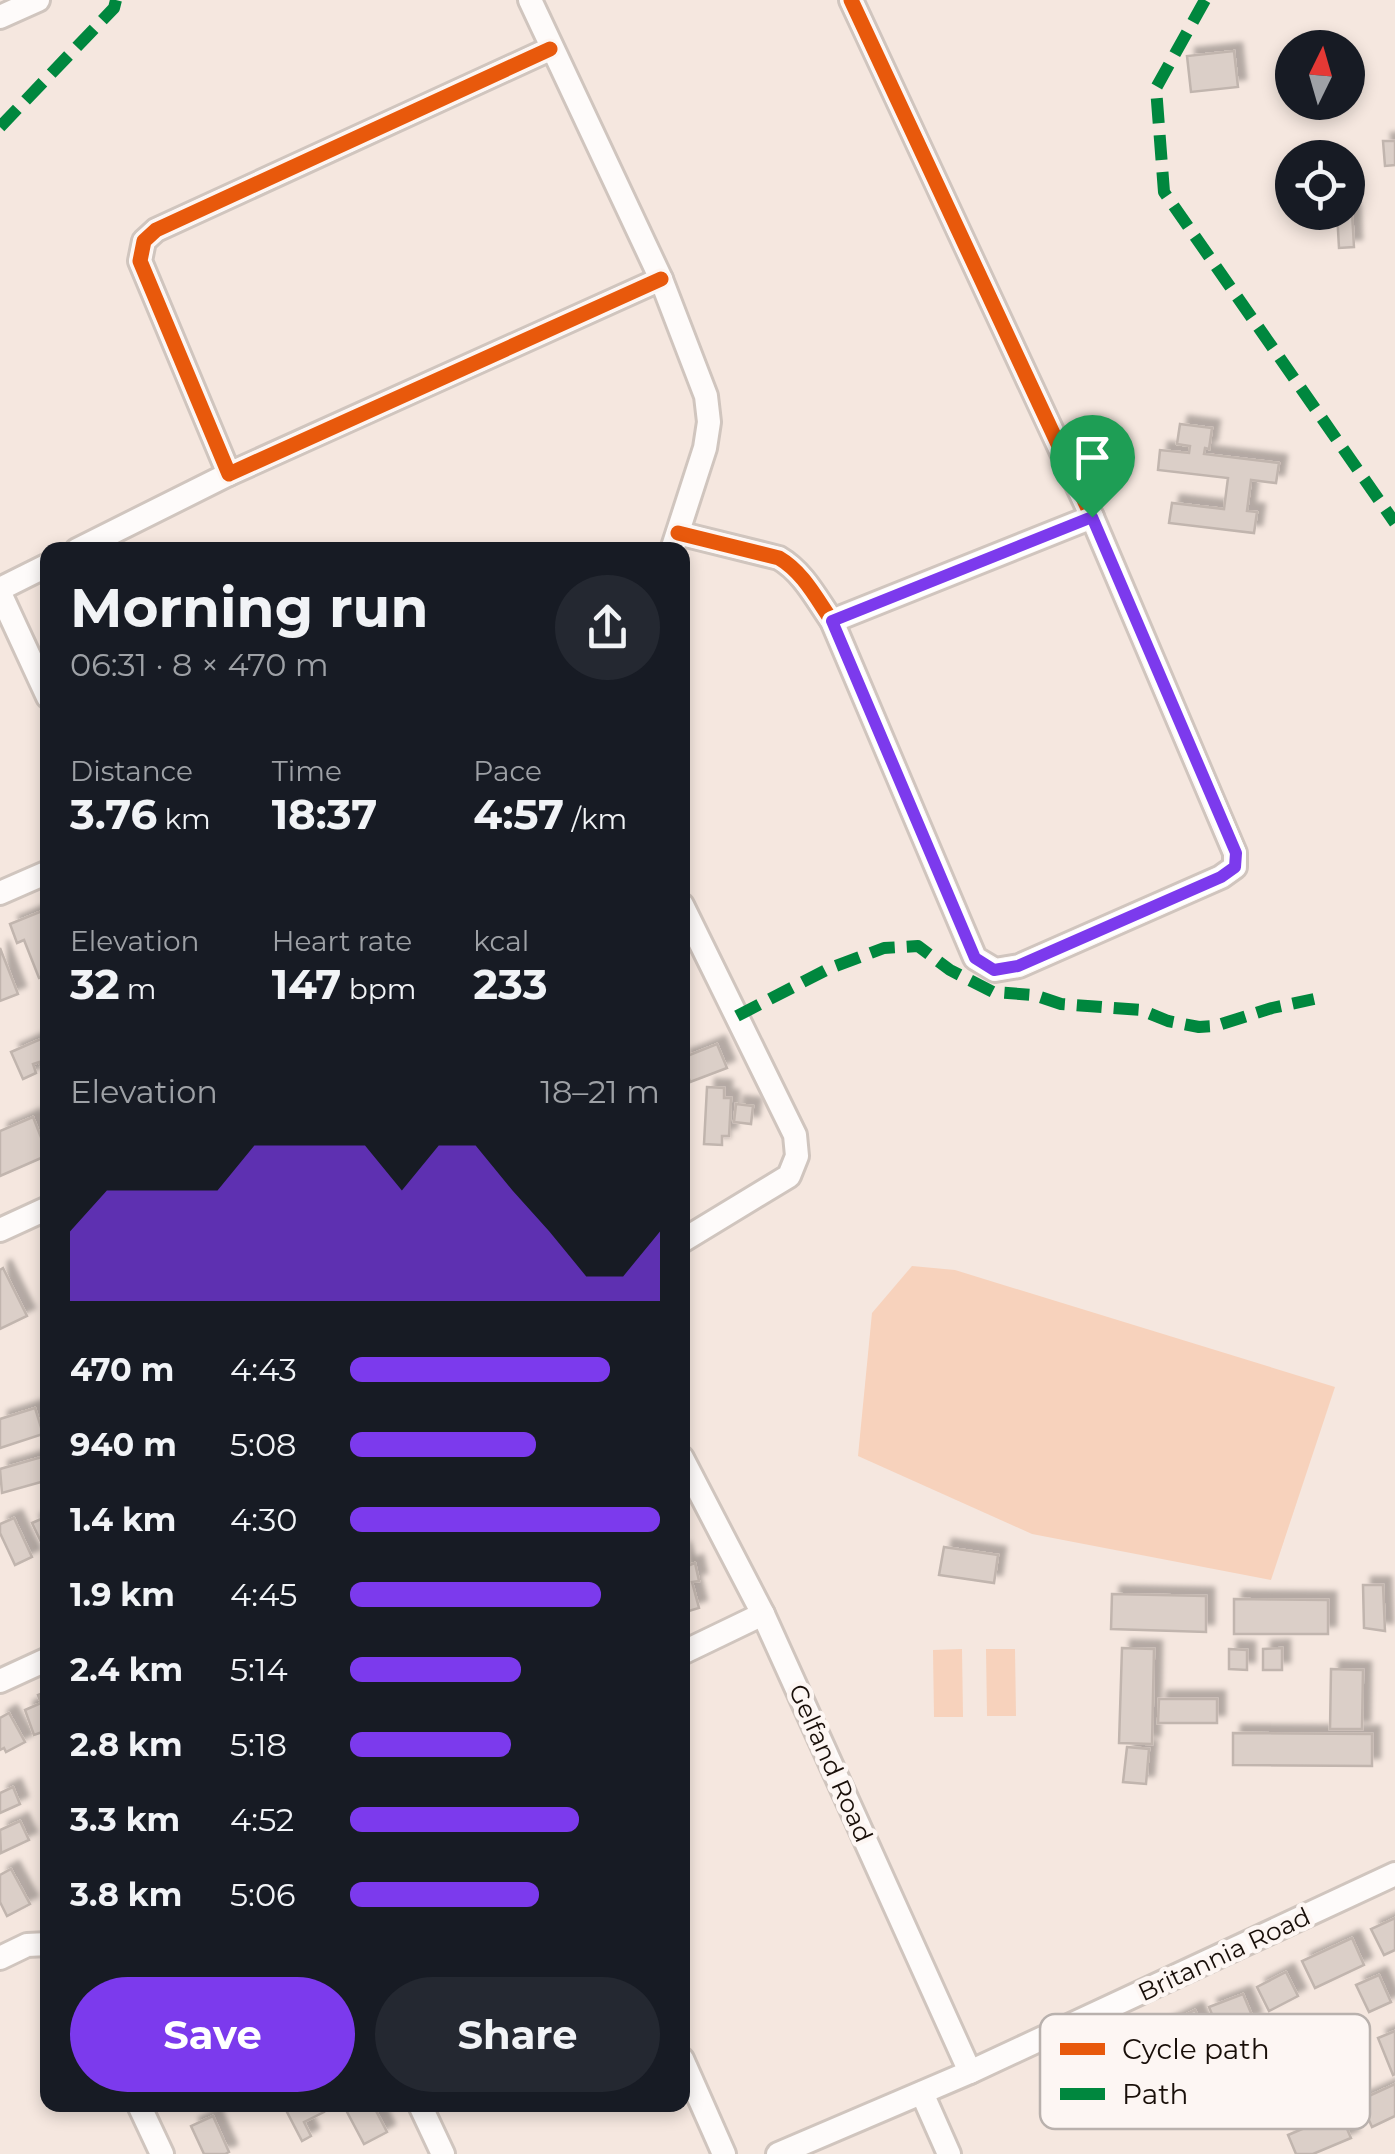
<!DOCTYPE html>
<html lang="en">
<head>
<meta charset="utf-8">
<style>
	:root { --surface:#171b24; --page:#242831; --text:#f1f3f6; --muted:#9ea1a6; --accent:#7c3aed }
	body { margin:0; font-family:Montserrat,sans-serif; background:var(--page); color:var(--text); height:100vh; display:flex; flex-direction:column; font-size:38px; white-space:nowrap }
	* { box-sizing:border-box; margin:0 }
	p { font-size:32px; color:var(--muted) }
	.icon { flex:none; width:55px; height:55px; fill:none; stroke:currentColor; stroke-width:2; stroke-linecap:round; stroke-linejoin:round }
	.map { position:relative; flex:1; overflow:hidden }
	.sheet { position:absolute; left:40px; top:542px; width:650px; height:1570px; display:flex; flex-direction:column; background:var(--surface); border-radius:20px; box-shadow:0 5px 15px #0003 }
	.sheet>* { flex:none }
	.needle { width:65px; rotate:5deg }
	.controls { position:absolute; left:1275px; top:30px; display:grid; gap:20px }
	.controls a { display:grid; place-items:center; width:90px; height:90px; border-radius:50%; background:var(--surface); box-shadow:0 5px 15px #0003; font-size:50px }
	.pin { position:absolute; display:grid; place-items:center; width:85px; height:85px; color:#fff; margin:-102px -42px; border-radius:50% 50% 50% 0; rotate:-45deg; box-shadow:0 0 10px #0007 }
	.pin .icon { rotate:45deg }
	.round { display:grid; place-items:center; flex:none; width:105px; height:105px; border-radius:52px; background:var(--page) }
	.overview { display:flex; align-items:center; justify-content:space-between; height:170px; padding:0 30px }
	h1 { font-size:55px; font-weight:700; line-height:75px }
	.metrics { display:grid; grid-template-columns:repeat(3,1fr); gap:15px; height:170px; padding:10px 30px }
	.metrics div { display:grid; align-content:center }
	.metrics b { font-size:42px; font-weight:700 }
	.metrics small { font-size:28px; font-weight:400 }
	.metrics p { font-size:28px }
	.chart { height:280px; padding:20px 30px }
	.chart p { display:flex; justify-content:space-between }
	.chart svg { width:100%; height:180px; margin-top:10px; fill:var(--accent); opacity:.7 }
	.primary-button { display:flex; gap:20px; margin-top:auto; padding:20px 30px }
	.primary-button a { flex:1; height:115px; border-radius:60px; background:var(--accent); color:#fff; font-size:40px; font-weight:700; line-height:115px; text-align:center }
	.primary-button a+a { background:var(--page); color:var(--text) }
	ul { padding:0 30px; list-style:none; font-size:32px }
	li { display:grid; grid-template-columns:160px 120px 1fr; align-items:center; height:75px }
	li i { height:25px; border-radius:12px; background:var(--accent) }
	.map>svg:first-child { display:block }
	.park { fill:#f7d2bc }
	.building { fill:#dbcfc8; stroke:#c1b5ae; stroke-width:2.5; filter:url(#shadow) }
	.lines { fill:none; stroke-linecap:round; stroke-linejoin:round }
	.minor-casing { stroke:#d0c5be; stroke-width:28 }
	.minor { stroke:#fefbfa; stroke-width:22 }
	.quiet { stroke:#00873e; stroke-width:12; stroke-dasharray:25 12; stroke-linecap:butt }
	.cycleway-casing { stroke:#fdf6f3; stroke-width:21 }
	.cycleway { stroke:#e8590c; stroke-width:15 }
	.route-casing { stroke:#fff; stroke-width:20 }
	.route { stroke:#7c3aed; stroke-width:12 }
	.labels { text-anchor:middle; stroke-width:9; stroke-linejoin:round; paint-order:stroke }
	.street-label { font-size:25px; fill:#190f09; stroke:#fdf6f3 }
	.key { fill:#fdf6f3; stroke:#b9b1ad; stroke-width:2.5 }
	.key-label { font-size:28px; fill:#190f09 }
</style>
</head>
<body>
<div class="map">
<svg width="1395" height="2154" viewBox="0 0 1395 2154">
	<defs>
		<filter id="shadow"><feDropShadow dx="8" dy="-8" stdDeviation="2.5" flood-color="#0004"/></filter>
	</defs>
	<rect width="100%" height="100%" fill="#f5e7df"/>
	<g class="park">
		<path d="M912,1266l43,4 380,117 -64,193 -239,-46 -174,-78 14,-143z"/>
		<path d="M962,1649l1,68h-29l-1,-67z"/>
		<path d="M986,1649h29l1,67h-29z"/>
	</g>
	<g class="building">
		<path d="M1234,51l4,36 -47,5 -4,-36z"/>
		<path d="M1383,141h12v24l-10,1z"/>
		<path d="M1337,212h15l2,35 -15,1z"/>
		<path d="M1180,424l32,4 -3,21 -4,-1 -1,6 75,9 -3,20 -25,-3 -4,31 10,1 -3,21 -85,-10 3,-20 52,6 4,-31 -70,-8 2,-20 29,3 1,-7 -13,-2z"/>
		<path d="M42,911l6,14v50l-9,3 -15,-38 -7,3 -7,-19z"/>
		<path d="M0,948l18,46 -18,7z"/>
		<path d="M43,1038l5,10v21l-5,2 -4,-9 -6,2 3,9 -13,6 -12,-27z"/>
		<path d="M717,1044l10,24 -37,14 -8,-24z"/>
		<path d="M707,1087l17,1v10h7l-2,38h-7v9l-18,-1z"/>
		<path d="M736,1104l17,2 -2,18 -17,-2z"/>
		<path d="M33,1117l15,38 -48,21v-45z"/>
		<path d="M3,1268l24,48 -27,13v-59z"/>
		<path d="M35,1408l8,26 -43,14v-29z"/>
		<path d="M45,1456l3,24 -46,13 -2,-24z"/>
		<path d="M48,1516v32l-3,2 -13,-27z"/>
		<path d="M14,1518l18,39 -17,8 -15,-32v-9z"/>
		<path d="M944,1547l54,8 -4,28 -55,-8z"/>
		<path d="M682,1549l5,17 8,-3 4,18 -7,1 7,26 -17,5z"/>
		<path d="M1363,1585h20l2,46 -21,-3z"/>
		<path d="M1112,1594l94,2v36l-95,-3z"/>
		<path d="M1234,1599l94,1v34h-94z"/>
		<path d="M1122,1648l32,1 -2,95 -33,-1z"/>
		<path d="M1282,1648v22h-19v-21z"/>
		<path d="M1229,1649l18,1v20l-18,-1z"/>
		<path d="M1331,1669l32,1 -1,59h-32z"/>
		<path d="M48,1691v39l-14,5 -9,-25 16,-7 -3,-8z"/>
		<path d="M1159,1699h58v24h-59z"/>
		<path d="M9,1713l16,29 -19,10 -2,-4 -4,2v-32z"/>
		<path d="M1233,1733l139,1v32l-139,-1z"/>
		<path d="M1127,1747l22,2 -3,35 -23,-2z"/>
		<path d="M13,1787l7,17 -20,9v-20z"/>
		<path d="M20,1821l9,19 -28,13 -1,-23z"/>
		<path d="M11,1869l19,35 -23,12 -7,-14v-27z"/>
		<path d="M1395,1918v32l-11,5 -13,-26z"/>
		<path d="M1352,1938l12,27 -49,23 -13,-27z"/>
		<path d="M1286,1972l12,24 -29,15 -12,-24z"/>
		<path d="M1379,1975l12,27 -22,10 -13,-27z"/>
		<path d="M1243,1994l11,26 -34,14 -11,-27z"/>
		<path d="M1195,2010l12,25 -31,15 -12,-25z"/>
		<path d="M1395,2031v43l-2,1 -15,-37z"/>
		<path d="M1395,2084v32l-23,11 -12,-27z"/>
		<path d="M297,2105h24l3,7 -20,10 7,14 -9,5 -16,-31z"/>
		<path d="M355,2105h18l14,27 -23,12 -18,-34z"/>
		<path d="M1340,2113l11,25 -38,16h-17l-8,-19z"/>
		<path d="M213,2116l16,36 -4,2h-21l-13,-28z"/>
	</g>
	<g class="lines">
		<g class="minor-casing">
			<g id="minor">
				<path d="M530,0l131,279 45,117 3,26 -4,26 -33,102"/>
				<path d="M0,17l38,-17"/>
				<path d="M550,49l-394,181 -12,11 -4,20 89,213 432,-195"/>
				<path d="M678,533l101,25c24,14 37,40 53,63l143,337 20,12 24,-4 202,-89 14,-10v-14l-143,-336 -241,-517"/>
				<path d="M77,550l152,-76"/>
				<path d="M0,589l48,-24"/>
				<path d="M0,593l48,104"/>
				<path d="M832,621l260,-104"/>
				<path d="M0,893l48,-21"/>
				<path d="M682,905l113,230 2,21 -8,20 -107,65"/>
				<path d="M0,1230l48,-22"/>
				<path d="M682,1458l81,156 207,458"/>
				<path d="M682,1653l81,-39"/>
				<path d="M0,1681l48,-22"/>
				<path d="M0,1958l27,-13 21,-1"/>
				<path d="M682,2059l42,95"/>
				<path d="M922,2093l27,61"/>
				<path d="M139,2105l23,49"/>
				<path d="M420,2105l23,49"/>
				<path d="M778,2154l192,-82 425,-198"/>
			</g>
		</g>
		<use href="#minor" class="minor"/>
		<g class="quiet">
			<path d="M1205,0l-49,88 8,104 231,331"/>
			<path d="M0,127l114,-119 2,-8"/>
			<path d="M737,1016l91,-47 56,-21 34,-2 32,24 43,22 41,3 27,9 80,6 27,11 31,6 16,-1 57,-18 42,-9"/>
		</g>
		<g class="cycleway-casing">
			<g id="cycleway">
				<path d="M550,49l-394,181 -12,11 -4,20 89,213 432,-195"/>
				<path d="M678,533l101,25c24,14 37,40 53,63l143,337 20,12 24,-4 202,-89 14,-10v-14l-143,-336 -241,-517"/>
			</g>
		</g>
		<use href="#cycleway" class="cycleway"/>
	</g>
	<g class="lines">
		<g class="route-casing">
			<path id="route" d="M1092,517l144,336 -1,14 -14,10 -203,89 -24,4 -19,-12 -143,-337z"/>
		</g>
		<use href="#route" class="route"/>
	</g>
	<g class="labels">
		<g class="street-label">
			<text transform="translate(831 1763) rotate(66)" y="9">Gelfand Road</text>
			<text transform="translate(1224 1954) rotate(-25)" y="9">Britannia Road</text>
		</g>
	</g>
	<rect x="1040" y="2014" width="330" height="115" rx="15" class="key"/>
	<rect x="1060" y="2043" width="45" height="12" fill="#e8590c"/>
	<rect x="1060" y="2088" width="45" height="12" fill="#00873e"/>
	<g class="key-label">
		<text x="1122" y="2059">Cycle path</text>
		<text x="1122" y="2104">Path</text>
	</g>
</svg>
<div class="controls">
<a><svg class="needle" viewBox="-14 -14 28 28"><path d="M0-13l5 13h-10z" fill="#e53935"/><path d="M0 13l5-13h-10z" fill="#9ea1a6"/></svg></a>
<a><svg class="icon" aria-label="locate" viewBox="0 0 24 24"><circle cx="12" cy="12" r="6"/><path d="M12 2v4M12 18v4M2 12h4M18 12h4"/></svg></a>
</div>
<div class="pin" style="left:1092px;top:517px;background:#1e9e55"><svg class="icon" aria-label="arrive" viewBox="0 0 24 24"><path d="M6 21V4h12l-3 4 3 4H6"/></svg></div>
<section class="sheet">
<div class="overview"><div><h1>Morning run</h1><p>06:31 · 8 × 470 m</p></div><a class="round"><svg class="icon" aria-label="share" viewBox="0 0 24 24"><path d="M12 15V3M7 8l5-5 5 5M5 13v7h14v-7"/></svg></a></div>
<div class="metrics">
<div><p>Distance</p><b>3.76<small> km</small></b></div>
<div><p>Time</p><b>18:37</b></div>
<div><p>Pace</p><b>4:57<small> /km</small></b></div>
</div>
<div class="metrics">
<div><p>Elevation</p><b>32<small> m</small></b></div>
<div><p>Heart rate</p><b>147<small> bpm</small></b></div>
<div><p>kcal</p><b>233</b></div>
</div>
<div class="chart"><p><span>Elevation</span>18–21 m</p>
<svg viewBox="0 0 160 44" preserveAspectRatio="none"><path d="M0 44V27L10 17L20 17L30 17L40 17L50 6L60 6L70 6L80 6L90 17L100 6L110 6L120 17L130 27L140 38L150 38L160 27V44z"/></svg>
</div>
<ul>
<li><b>470 m</b>4:43<i style="width:84%"></i></li>
<li><b>940 m</b>5:08<i style="width:60%"></i></li>
<li><b>1.4 km</b>4:30<i style="width:100%"></i></li>
<li><b>1.9 km</b>4:45<i style="width:81%"></i></li>
<li><b>2.4 km</b>5:14<i style="width:55%"></i></li>
<li><b>2.8 km</b>5:18<i style="width:52%"></i></li>
<li><b>3.3 km</b>4:52<i style="width:74%"></i></li>
<li><b>3.8 km</b>5:06<i style="width:61%"></i></li>
</ul>
<div class="primary-button"><a>Save</a><a>Share</a></div>
</section>
</div>
</body>
</html>
